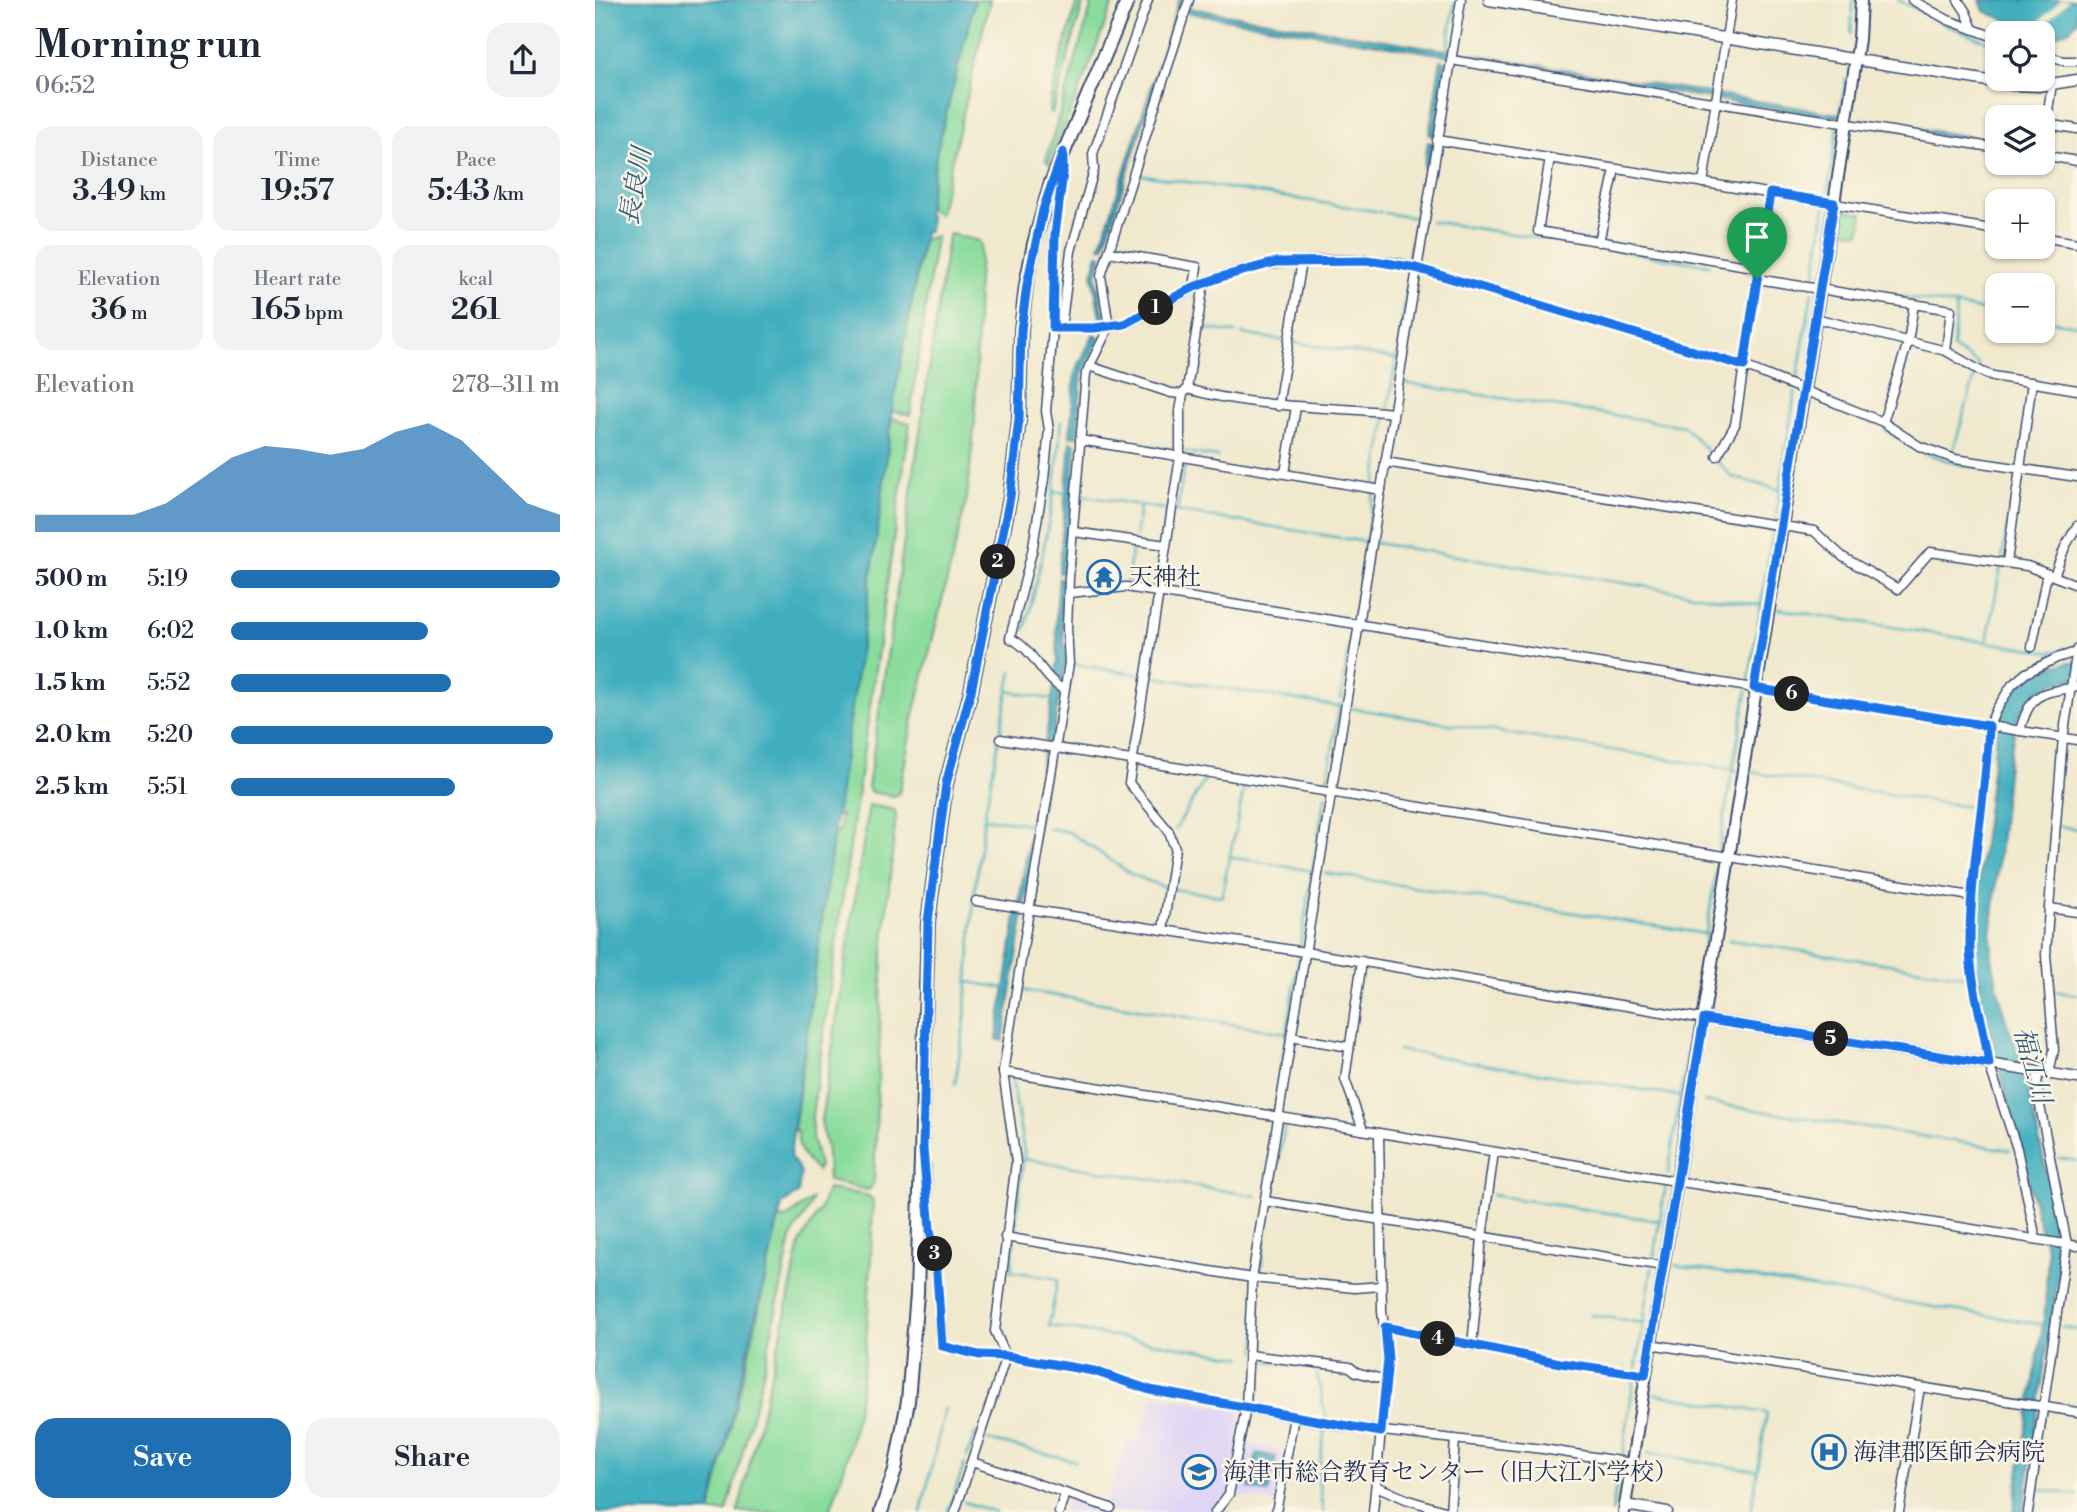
<!DOCTYPE html>
<html lang="en">
<head>
<meta charset="utf-8">
<style>
	:root { --surface:#fff; --page:#f2f2f3; --text:#1f2937; --muted:#747a83; --accent:#1f6fb2 }
	body { margin:0; font-family:"Libre Bodoni","Noto Serif JP",serif; background:var(--page); color:var(--text); height:100vh; display:flex; flex-direction:column; font-size:26px; white-space:nowrap }
	* { box-sizing:border-box; margin:0 }
	p { font-size:23px; color:var(--muted) }
	.icon { flex:none; width:38px; height:38px; fill:none; stroke:currentColor; stroke-width:2; stroke-linecap:round; stroke-linejoin:round }
	.map { position:relative; flex:1; overflow:hidden }
	.side { display:flex; flex-direction:column; background:var(--surface); width:595px }
	.side>* { flex:none }
	.fabs { position:absolute; left:1390px; top:21px; display:grid; gap:14px }
	.fabs a { display:grid; place-items:center; width:70px; height:70px; border-radius:14px; background:var(--surface); box-shadow:0 2px 5px #0004; font-size:35px }
	.pin { position:absolute; display:grid; place-items:center; width:60px; height:60px; color:#fff; margin:-72px -30px; border-radius:50% 50% 50% 0; rotate:-45deg; box-shadow:0 0 7px #0007 }
	.pin .icon { rotate:45deg }
	.km { position:absolute; width:35px; height:35px; margin:-18px; border-radius:50%; background:#222; color:#fff; font-size:19px; line-height:35px; text-align:center }
	.round { display:grid; place-items:center; flex:none; width:74px; height:74px; border-radius:21px; background:var(--page) }
	.headline { display:flex; align-items:center; justify-content:space-between; height:119px; padding:0 35px }
	h1 { font-size:38px; font-weight:600; line-height:52px }
	.figures { display:grid; grid-template-columns:repeat(3,1fr); gap:10px; height:119px; padding:7px 35px }
	.figures div { display:grid; align-content:center; border-radius:18px; background:var(--page); text-align:center }
	.figures b { font-size:30px; font-weight:600 }
	.figures small { font-size:19px; font-weight:400 }
	.figures p { font-size:19px }
	.chart { height:196px; padding:14px 35px }
	.chart p { display:flex; justify-content:space-between }
	.chart svg { width:100%; height:126px; margin-top:7px; fill:var(--accent); opacity:.7 }
	.button { display:flex; gap:14px; margin-top:auto; padding:14px 35px }
	.button a { flex:1; height:80px; border-radius:21px; background:var(--accent); color:#fff; font-size:28px; font-weight:600; line-height:80px; text-align:center }
	.button a+a { background:var(--page); color:var(--text) }
	ul { padding:0 35px; list-style:none; font-size:23px }
	li { display:grid; grid-template-columns:112px 84px 1fr; align-items:center; height:52px }
	li i { height:18px; border-radius:9px; background:var(--accent) }
	main { display:flex; flex:1; min-height:0 }
	.map>svg:first-child { display:block }
	.built { fill:#dfd5f5 }
	.green { fill:#8adc9c; stroke:#52867d; stroke-width:2 }
	.water { fill:#41aebf; stroke:#2e6e8e; stroke-width:2 }
	.pier { fill:#f0e9ce }
	.lines { fill:none; stroke-linecap:round; stroke-linejoin:round }
	.stream { stroke:#41aebf; stroke-width:2.5 }
	.minor-casing { stroke:#3b4b6f; stroke-width:11 }
	.tertiary-casing { stroke:#3b4b6f; stroke-width:13 }
	.secondary-casing { stroke:#3b4b6f; stroke-width:14 }
	.primary-casing { stroke:#3b4b6f; stroke-width:16 }
	.minor { stroke:#fff; stroke-width:8 }
	.tertiary { stroke:#fff; stroke-width:10 }
	.secondary { stroke:#fff; stroke-width:10 }
	.primary { stroke:#fff; stroke-width:12 }
	.route-casing { stroke:#fff; stroke-width:14 }
	.route { stroke:#1a73e8; stroke-width:9 }
	.labels { text-anchor:middle; stroke-width:5; stroke-linejoin:round; paint-order:stroke }
	.poi-label { font-size:24px; fill:#1b2f5e; stroke:#fcf5e5; text-anchor:start }
	.water-label { font-size:26px; font-style:italic; fill:#285b80; stroke:#fcf5e5 }
</style>
</head>
<body>
<main>
<section class="side">
<div class="headline"><div><h1>Morning run</h1><p>06:52</p></div><a class="round"><svg class="icon" aria-label="share" viewBox="0 0 24 24"><path d="M12 15V3M7 8l5-5 5 5M5 13v7h14v-7"/></svg></a></div>
<div class="figures">
<div><p>Distance</p><b>3.49<small> km</small></b></div>
<div><p>Time</p><b>19:57</b></div>
<div><p>Pace</p><b>5:43<small> /km</small></b></div>
</div>
<div class="figures">
<div><p>Elevation</p><b>36<small> m</small></b></div>
<div><p>Heart rate</p><b>165<small> bpm</small></b></div>
<div><p>kcal</p><b>261</b></div>
</div>
<div class="chart"><p><span>Elevation</span>278–311 m</p>
<svg viewBox="0 0 160 44" preserveAspectRatio="none"><path d="M0 44V38L10 38L20 38L30 38L40 34L50 26L60 18L70 14L80 15L90 17L100 15L110 9L120 6L130 12L140 23L150 34L160 38V44z"/></svg>
</div>
<ul>
<li><b>500 m</b>5:19<i style="width:100%"></i></li>
<li><b>1.0 km</b>6:02<i style="width:60%"></i></li>
<li><b>1.5 km</b>5:52<i style="width:67%"></i></li>
<li><b>2.0 km</b>5:20<i style="width:98%"></i></li>
<li><b>2.5 km</b>5:51<i style="width:68%"></i></li>
</ul>
<div class="button"><a>Save</a><a>Share</a></div>
</section>
<div class="map">
<svg width="1482" height="1512" viewBox="0 0 1482 1512">
	<rect width="100%" height="100%" fill="#fcf5e5"/>
	<filter id="ink" filterUnits="userSpaceOnUse"><feTurbulence type="fractalNoise" baseFrequency=".0143" numOctaves="2"/><feDisplacementMap in="SourceGraphic" scale="14" xChannelSelector="R" yChannelSelector="G"/><feConvolveMatrix kernelMatrix="1 2 1 2 8 2 1 2 1" color-interpolation-filters="sRGB"/></filter>
	<filter id="wash" filterUnits="userSpaceOnUse"><feTurbulence type="fractalNoise" baseFrequency=".00686" numOctaves="4" result="noise"/><feDisplacementMap in="SourceGraphic" scale="28" xChannelSelector="R" yChannelSelector="G"/><feGaussianBlur stdDeviation="1.57" result="paint"/><feColorMatrix in="noise" values="0 0 0 0 0 0 0 0 0 0 0 0 0 0 0 0 0 1.4 0 .05"/><feComposite in="paint" operator="in"/></filter>
	<g filter="url(#wash)">
		<rect width="100%" height="100%" fill="#f0e9ce"/>
		<path class="built" d="M559,1394l83,16 4,7 -4,24 47,10 -9,52 -47,-10 -16,19h-149l4,-12 4,-2 35,5 22,-64 10,3z"/>
		<g class="green">
			<path d="M380,0h15l-51,215 -7,-4 -4,-7 9,-54z"/>
			<path d="M483,0h6l-32,113 -3,-1 4,-26z"/>
			<path d="M498,0h21l-29,77 -36,86 -3,-3z"/>
			<path d="M1245,209l23,4 -3,20 -23,-3z"/>
			<path d="M355,234l29,7 2,3 -3,35 -3,141 -8,78 -54,221 -14,74 -5,3 -23,-4 -3,-4 80,-550z"/>
			<path d="M341,236l-26,179 -18,-4 31,-171z"/>
			<path d="M297,418l18,5 -98,692v22l7,29 -2,5c-12,-12 -21,-22 -19,-40h-4l40,-300 5,2 2,-18 -5,2 41,-282z"/>
			<path d="M274,805l25,5 2,4 -13,138 -9,230 -5,8 -41,-9 -1,-29 -6,-31z"/>
			<path d="M232,1189l40,6 6,5c-4,105 -4,213 -44,312h-91l44,-182 18,-87 20,-33z"/>
			<path d="M217,1199c-5,18 -14,24 -21,39l-28,136 -36,138h-17l44,-179 25,-118 5,5z"/>
		</g>
		<g class="water">
			<path d="M0,0h380l-38,150 -10,64 3,3 -1,14 -5,2 -32,178 -15,124 -43,296 -44,325 11,16 -3,22 -16,10 -72,308h-115z"/>
			<path d="M584,0h3l-78,247h-4z"/>
			<path d="M1385,0h97v21l-7,8 -21,10 -7,-3v-3h-5l-53,-22z"/>
			<path d="M594,8l648,106 -1,5 -648,-106z"/>
			<path d="M846,60l5,3 -11,71 -6,1z"/>
			<path d="M1267,119l135,22v4l-136,-22z"/>
			<path d="M833,142l5,2 -19,116 -6,1z"/>
			<path d="M503,254l4,1 -6,22 9,43 -4,1 -9,-47z"/>
			<path d="M499,333l5,6 -17,34 -5,63 -7,1 5,-64z"/>
			<path d="M475,442l6,3 -10,128h-7z"/>
			<path d="M464,578l6,2 -3,36 4,44 -4,23 -7,-1 3,-22 -2,-44z"/>
			<path d="M1482,661v18l-24,4 -19,11 -16,22 -10,47 -17,174 1,21 5,27 9,36 17,43 37,172 1,19 -38,257h-10l32,-201 3,-59 -7,-21 -56,-220 -11,-54 -1,-31 25,-204c17,-40 36,-55 79,-61z"/>
			<path d="M459,687l6,4 -8,52h-7z"/>
			<path d="M448,749l7,3 -25,151h-6z"/>
			<path d="M422,911l7,2 -21,128 -6,-2z"/>
			<path d="M662,1453l19,4 -8,36 -19,-5z"/>
		</g>
		<path class="pier" d="M1466,0h8l-25,26 -5,-4z"/>
		<g class="lines">
			<g class="stream">
				<path d="M1303,0l50,26 41,16"/>
				<path d="M1256,34l2,-34"/>
				<path d="M852,53l7,-49"/>
				<path d="M1244,117l7,-38"/>
				<path d="M542,174l244,38"/>
				<path d="M1232,198l11,-73"/>
				<path d="M790,213l31,5"/>
				<path d="M835,221l279,44"/>
				<path d="M1219,282l11,-75"/>
				<path d="M1257,289l145,23"/>
				<path d="M1361,306l-3,42 25,16v2"/>
				<path d="M1447,320l35,5"/>
				<path d="M606,328l35,5"/>
				<path d="M647,334l43,7"/>
				<path d="M697,342l104,17"/>
				<path d="M804,344l11,-74"/>
				<path d="M501,362l57,18"/>
				<path d="M1202,380l15,-88"/>
				<path d="M808,383l281,43 48,51 48,13"/>
				<path d="M793,408l9,-53"/>
				<path d="M1244,410l35,14"/>
				<path d="M1289,429l30,19"/>
				<path d="M491,436l92,15"/>
				<path d="M1325,451l37,13 57,9 1,5"/>
				<path d="M590,452l33,5"/>
				<path d="M1357,454l24,-81"/>
				<path d="M780,485l11,-67"/>
				<path d="M460,492l14,1"/>
				<path d="M485,495l89,15"/>
				<path d="M582,509l8,-45"/>
				<path d="M580,511l191,31"/>
				<path d="M1180,521l20,-129"/>
				<path d="M540,537l5,-31"/>
				<path d="M780,543l386,62"/>
				<path d="M1407,558l9,-53"/>
				<path d="M532,582l6,-38"/>
				<path d="M1183,609l272,43 20,-3"/>
				<path d="M759,618l20,-126"/>
				<path d="M430,629c18,-69 32,-137 36,-208"/>
				<path d="M1392,642l14,-76"/>
				<path d="M478,664l69,11"/>
				<path d="M417,672l-4,19 42,8"/>
				<path d="M553,676l194,31"/>
				<path d="M1154,682l24,-152"/>
				<path d="M746,699l11,-71"/>
				<path d="M755,708l387,62"/>
				<path d="M1155,772l225,36"/>
				<path d="M1137,773l15,-82"/>
				<path d="M731,786l14,-82"/>
				<path d="M389,818l46,6"/>
				<path d="M1464,826l18,3"/>
				<path d="M452,828l22,4 62,42 35,14"/>
				<path d="M580,830l32,-54"/>
				<path d="M1124,850l12,-73"/>
				<path d="M635,856l15,-73 -5,-1"/>
				<path d="M730,873l381,61"/>
				<path d="M577,889l50,7 7,-39 84,14"/>
				<path d="M1134,940l238,36"/>
				<path d="M705,947l25,-151"/>
				<path d="M373,982l44,7"/>
				<path d="M425,990l266,43"/>
				<path d="M1458,991l24,4"/>
				<path d="M1102,992l21,-133"/>
				<path d="M803,1050l282,46"/>
				<path d="M360,1084l10,-65 9,-122 10,-79 24,-127"/>
				<path d="M1109,1102l306,48"/>
				<path d="M680,1106l24,-149"/>
				<path d="M1464,1158l18,3"/>
				<path d="M429,1159l233,37"/>
				<path d="M1073,1173l21,-134"/>
				<path d="M897,1195l168,26"/>
				<path d="M677,1197l13,-72"/>
				<path d="M1058,1260l13,-77"/>
				<path d="M1080,1265l370,60"/>
				<path d="M416,1271l47,8 -9,47 193,31"/>
				<path d="M416,1272l13,-120 -12,-72"/>
				<path d="M665,1274l10,-66"/>
				<path d="M996,1315l52,8"/>
				<path d="M1467,1327l15,3"/>
				<path d="M661,1351l3,-68"/>
				<path d="M663,1360l58,9 10,50"/>
				<path d="M1041,1369l16,-101"/>
				<path d="M1060,1394l112,19 -16,99"/>
				<path d="M393,1440l87,21"/>
				<path d="M1053,1453l110,18"/>
				<path d="M1028,1454l11,-76"/>
				<path d="M372,1456l9,-24"/>
				<path d="M1442,1489l40,6"/>
				<path d="M369,1502l31,10"/>
				<path d="M326,1512l24,-104"/>
				<path d="M353,1512l17,-49"/>
				<path d="M728,1512l-5,-34 7,-51"/>
				<path d="M1017,1512l7,-45"/>
			</g>
		</g>
	</g>
	<g filter="url(#ink)">
		<g class="lines">
			<g class="minor-casing">
				<g id="minor">
					<path d="M1317,0l36,20 49,18"/>
					<path d="M1363,0l8,12 7,17"/>
					<path d="M1447,55l22,6h13"/>
					<path d="M856,60l546,88"/>
					<path d="M1457,84l-6,40 31,5"/>
					<path d="M842,140l560,90"/>
					<path d="M1447,155l35,6"/>
					<path d="M955,158l-12,73 221,37"/>
					<path d="M468,160l-9,74 -1,94c23,0 48,3 70,-4 33,-11 62,-35 96,-47 57,-19 121,-20 180,-14l345,103 139,56 36,24 36,13 122,18"/>
					<path d="M1108,183l29,-183"/>
					<path d="M1447,237l35,6"/>
					<path d="M1004,242l16,-73"/>
					<path d="M514,252l88,15 -3,20"/>
					<path d="M1162,279l194,31 -5,41 36,21 11,4 84,14"/>
					<path d="M1220,318l131,33"/>
					<path d="M458,328l-7,83 3,19 -5,49 -12,73 -22,86c24,11 32,40 54,52"/>
					<path d="M466,328l10,-77 23,-81 -1,-16 55,-154"/>
					<path d="M494,366l82,27 12,1 4,-5c67,19 137,17 206,24"/>
					<path d="M592,389l17,-106"/>
					<path d="M683,406l24,-145"/>
					<path d="M1288,422l25,-80 6,-38"/>
					<path d="M485,440l301,50"/>
					<path d="M1122,456l18,-31 35,-232"/>
					<path d="M790,462l429,69 29,26 55,32 32,-37 97,14 50,19"/>
					<path d="M690,473l11,-66"/>
					<path d="M479,532l92,13"/>
					<path d="M1412,562l25,-180"/>
					<path d="M1459,576l11,-29 12,-21"/>
					<path d="M474,593l57,-6 951,153"/>
					<path d="M1437,647l15,-73"/>
					<path d="M1425,731c10,-40 22,-38 57,-44"/>
					<path d="M406,739l970,157"/>
					<path d="M381,901l329,51 399,67"/>
					<path d="M1454,908l28,4"/>
					<path d="M568,930l12,-82 -7,-18 -39,-47 51,-326v-46l3,-17"/>
					<path d="M767,961l-17,118 18,51"/>
					<path d="M696,1037l58,10"/>
					<path d="M408,1072l1074,174"/>
					<path d="M1454,1074l5,-24 -8,-95 3,-47 14,-170 14,-89"/>
					<path d="M331,1165l4,65 6,29 6,87 37,9 27,1 88,15 56,19 197,37 196,22 89,14"/>
					<path d="M670,1201l398,65"/>
					<path d="M410,1237l247,41 103,10 26,-2"/>
					<path d="M1441,1239l-19,-90 -28,-85 -18,-101v-67l17,-142 1,-28 7,-16 16,-25 14,-12 31,-15 19,-6"/>
					<path d="M790,1327l175,36 85,12"/>
					<path d="M1055,1344l427,68"/>
					<path d="M877,1346l10,-108 12,-86"/>
					<path d="M654,1355l101,12 6,5 30,8"/>
					<path d="M377,1462l93,31 -6,19"/>
					<path d="M781,1486l32,14 40,12"/>
					<path d="M470,1493l46,15"/>
					<path d="M360,1512l51,-156 -11,-25 21,-169 -13,-90 66,-409 -2,-35 2,-51 17,-204 23,-46 -8,-51 88,-276"/>
					<path d="M620,1512l14,-18 17,-86 6,-130 209,-1278"/>
					<path d="M681,1512l18,-95"/>
					<path d="M778,1512l15,-153 -6,-48 -3,-178"/>
					<path d="M855,1512l5,-73"/>
					<path d="M1304,1512l21,-125"/>
					<path d="M1433,1512l39,-268 -27,-138 -3,-23 2,-11"/>
				</g>
			</g>
			<g class="tertiary-casing">
				<g id="tertiary">
					<path d="M894,0l524,85 25,1 39,-6"/>
					<path d="M1109,1019l373,59"/>
					<path d="M1030,1505l42,7"/>
				</g>
			</g>
			<g class="secondary-casing">
				<path id="secondary" d="M1029,1512l210,-1309 25,-164 2,-39"/>
			</g>
			<g class="primary-casing">
				<path id="primary" d="M286,1512l14,-42 13,-69 9,-107 11,-372 18,-138 25,-93 39,-194 9,-78 2,-89 5,-45 8,-41 16,-59 78,-185"/>
			</g>
			<use href="#minor" class="minor"/>
			<use href="#tertiary" class="tertiary"/>
			<use href="#secondary" class="secondary"/>
			<use href="#primary" class="primary"/>
		</g>
	</g>
	<g class="lines" filter="url(#ink)">
		<g class="route-casing">
			<path id="route" d="M468,152v21l-8,61 -2,94h41l30,-4 70,-37 27,-10 55,-15 99,-1 41,7 328,98 26,-173 64,10 -80,485 235,38c-3,72 -19,143 -19,215 -1,41 14,82 19,123l-285,-45 -59,356 -85,-12 -175,-36 3,32 -7,73 -231,-42 -56,-19 -88,-15 -27,-1 -37,-9 -6,-87 -6,-29 -7,-81 5,-227 18,-138 25,-93 39,-194 9,-78 2,-89 6,-45 16,-75z"/>
		</g>
		<use href="#route" class="route"/>
	</g>
	<defs>
		<g id="temple-ring" transform="scale(1.75)"><circle r="9.5" fill="#fcf5e5" stroke="#1f6fb2" stroke-width="1.5"/><path d="M0-6L5-2H3V0L6.5 2.5H4V6H1.5V3h-3V6H-4V2.5H-6.5L-3 0V-2H-5Z" fill="#1f6fb2"/></g>
		<g id="hospital-ring" transform="scale(1.75)"><circle r="9.5" fill="#fcf5e5" stroke="#1f6fb2" stroke-width="1.5"/><path d="M-5-5h3v3.5h4V-5h3V5h-3V1.5h-4V5h-3Z" fill="#1f6fb2"/></g>
		<g id="school-ring" transform="scale(1.75)"><circle r="9.5" fill="#fcf5e5" stroke="#1f6fb2" stroke-width="1.5"/><path d="M0-5L7-2L0 1L-7-2ZM-4 1L0 2.5L4 1V4Q0 6-4 4Z" fill="#1f6fb2"/></g>
	</defs>
	<g fill-rule="evenodd">
		<use href="#temple-ring" x="509" y="577"/>
		<use href="#hospital-ring" x="1234" y="1452"/>
		<use href="#school-ring" x="604" y="1472"/>
	</g>
	<g class="labels">
		<g class="poi-label">
			<text x="534" y="585">天神社</text>
			<text x="1258" y="1460">海津郡医師会病院</text>
			<text x="628" y="1480">海津市総合教育センター（旧大江小学校）</text>
		</g>
		<g class="water-label">
			<text transform="translate(40 186) rotate(-80)" y="9">長良川</text>
			<text transform="translate(1438 1065) rotate(75)" y="9">福江川</text>
		</g>
	</g>
</svg>
<div class="fabs">
<a><svg class="icon" aria-label="locate" viewBox="0 0 24 24"><circle cx="12" cy="12" r="6"/><path d="M12 2v4M12 18v4M2 12h4M18 12h4"/></svg></a>
<a><svg class="icon" aria-label="layers" viewBox="0 0 24 24"><path d="M12 4l9 5-9 5-9-5zM3 14l9 5 9-5"/></svg></a>
<a>+</a>
<a>−</a>
</div>
<div class="pin" style="left:1162px;top:279px;background:#1e9e55"><svg class="icon" aria-label="arrive" viewBox="0 0 24 24"><path d="M6 21V4h12l-3 4 3 4H6"/></svg></div>
<b class="km" style="left:561px;top:308px">1</b>
<b class="km" style="left:403px;top:562px">2</b>
<b class="km" style="left:340px;top:1254px">3</b>
<b class="km" style="left:843px;top:1339px">4</b>
<b class="km" style="left:1236px;top:1039px">5</b>
<b class="km" style="left:1197px;top:694px">6</b>
</div>
</main>
</body>
</html>
